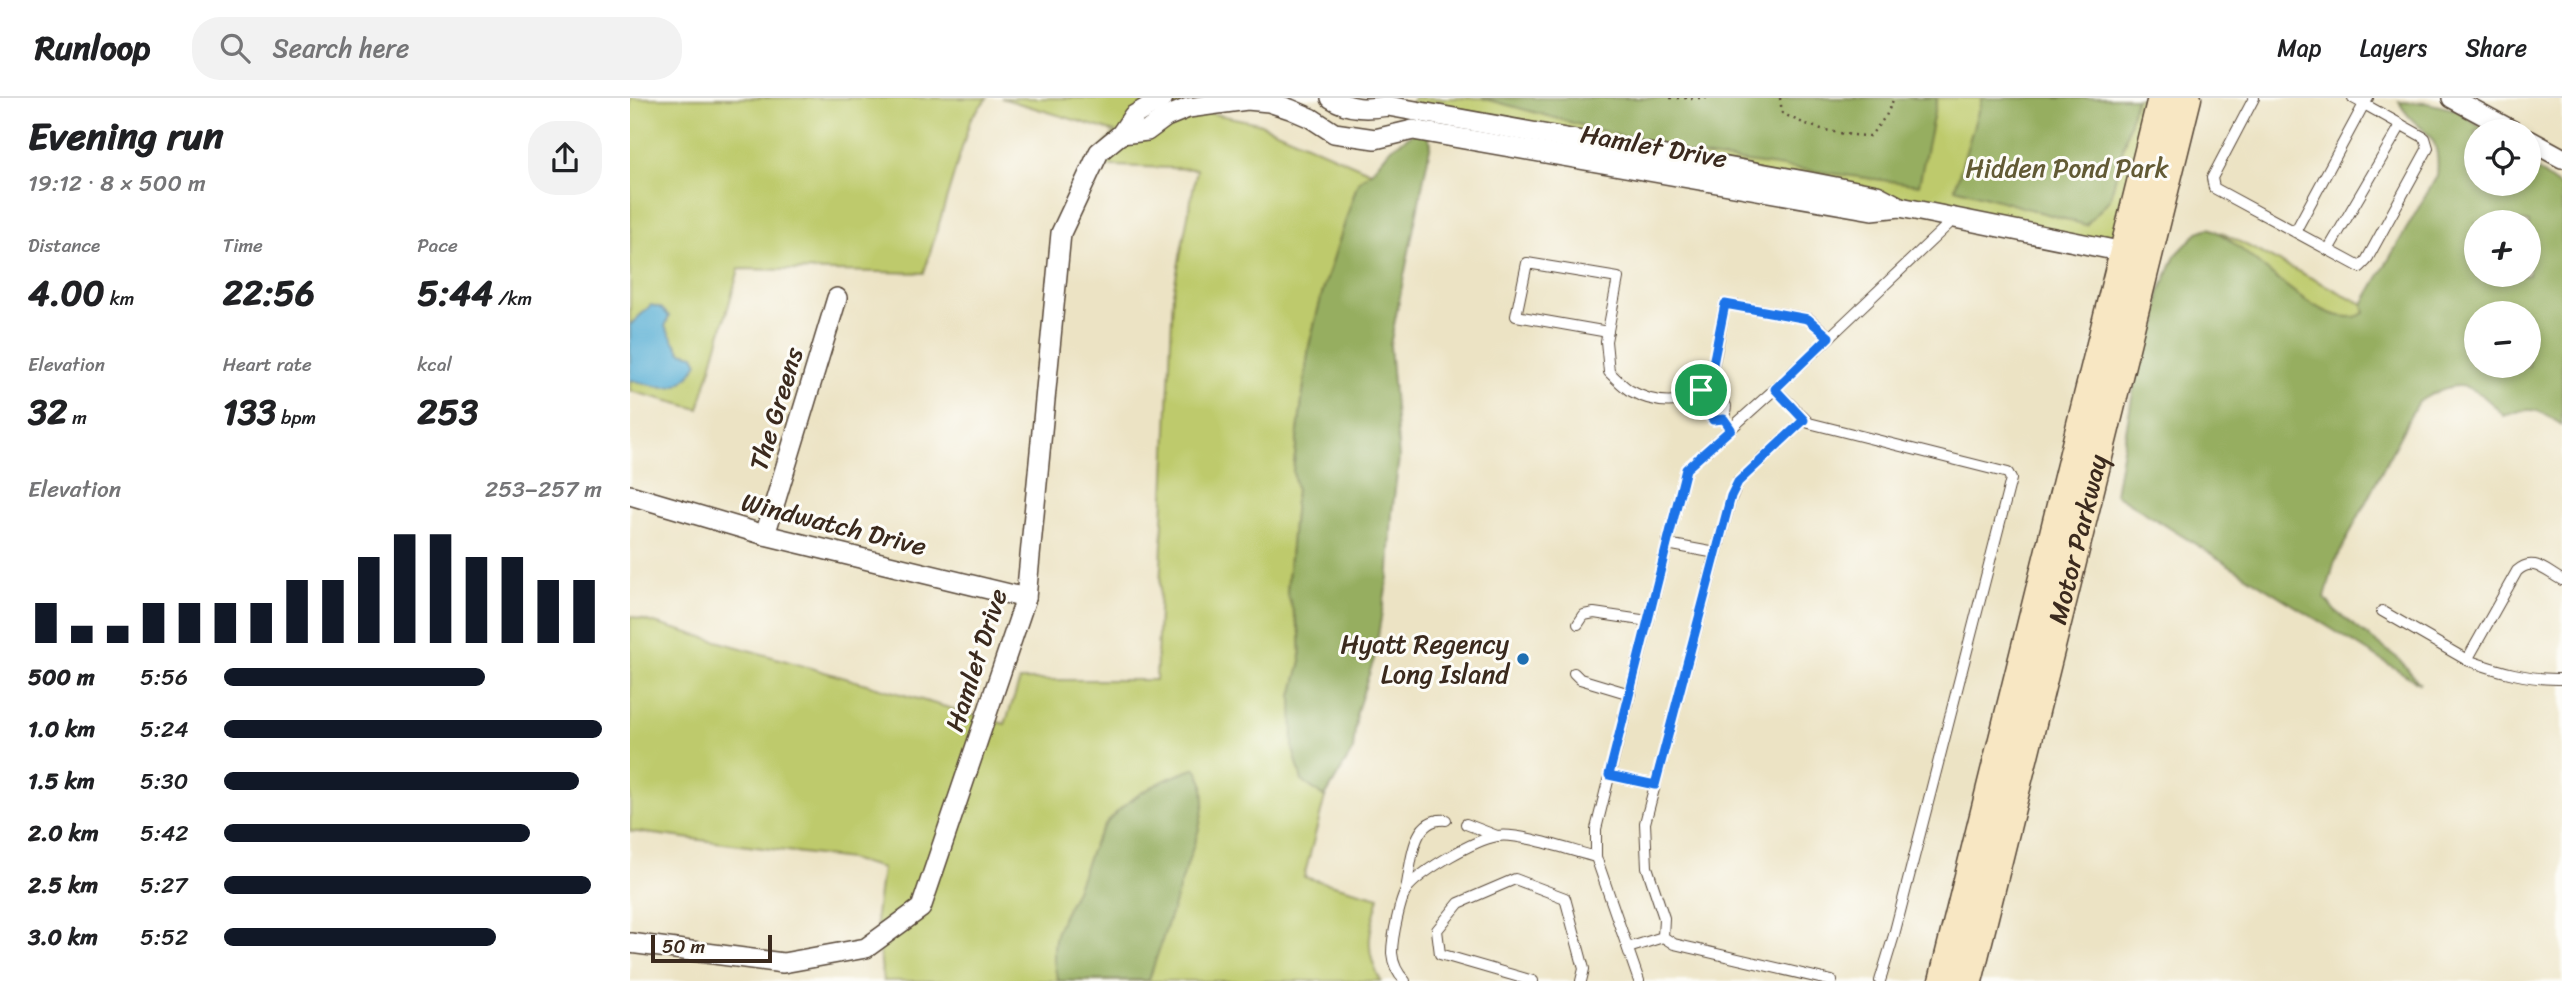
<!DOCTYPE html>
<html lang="en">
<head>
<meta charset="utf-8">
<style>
	:root { --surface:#fff; --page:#f2f2f2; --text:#202124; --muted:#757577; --line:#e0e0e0; --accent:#111827 }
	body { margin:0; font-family:Sriracha,sans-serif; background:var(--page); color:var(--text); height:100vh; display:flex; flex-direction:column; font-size:26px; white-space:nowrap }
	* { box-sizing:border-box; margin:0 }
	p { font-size:23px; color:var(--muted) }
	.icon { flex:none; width:38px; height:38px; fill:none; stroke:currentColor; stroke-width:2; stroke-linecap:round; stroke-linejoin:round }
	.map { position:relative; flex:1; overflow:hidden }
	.panel { display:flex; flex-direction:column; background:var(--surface); width:630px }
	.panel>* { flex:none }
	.controls { position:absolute; left:1834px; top:21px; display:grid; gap:14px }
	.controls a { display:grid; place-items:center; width:77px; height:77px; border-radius:50%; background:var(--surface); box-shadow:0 4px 10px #0003; font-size:35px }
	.scale { position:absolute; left:21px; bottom:18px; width:121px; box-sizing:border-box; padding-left:7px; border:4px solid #3b2a1e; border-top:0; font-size:19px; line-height:24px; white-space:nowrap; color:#3b2a1e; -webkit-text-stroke:5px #fdfcf7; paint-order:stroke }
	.pin { position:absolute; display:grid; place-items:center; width:60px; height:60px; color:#fff; margin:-30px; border:4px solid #fff; border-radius:50%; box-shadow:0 2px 7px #0007 }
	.round { display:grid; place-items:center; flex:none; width:74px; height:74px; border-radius:28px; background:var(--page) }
	.overview { display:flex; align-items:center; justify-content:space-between; height:119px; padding:0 28px }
	h1 { font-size:38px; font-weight:700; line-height:52px }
	.metrics { display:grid; grid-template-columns:repeat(3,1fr); gap:10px; height:119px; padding:7px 28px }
	.metrics div { display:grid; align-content:center }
	.metrics b { font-size:35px; font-weight:700 }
	.metrics small { font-size:19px; font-weight:400 }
	.metrics p { font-size:19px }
	.chart { height:196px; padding:14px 28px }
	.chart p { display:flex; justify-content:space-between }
	.chart svg { width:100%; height:126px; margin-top:7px; stroke:var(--accent); stroke-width:6 }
	ul { padding:0 28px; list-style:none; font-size:23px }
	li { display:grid; grid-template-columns:112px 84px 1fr; align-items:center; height:52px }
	li i { height:18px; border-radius:9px; background:var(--accent) }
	header { display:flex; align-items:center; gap:42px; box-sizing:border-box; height:98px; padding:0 35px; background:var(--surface); border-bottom:2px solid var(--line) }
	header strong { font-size:33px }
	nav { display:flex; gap:38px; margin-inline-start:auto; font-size:24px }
	.search { width:490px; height:63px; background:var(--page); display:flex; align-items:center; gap:18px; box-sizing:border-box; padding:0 24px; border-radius:28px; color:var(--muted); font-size:26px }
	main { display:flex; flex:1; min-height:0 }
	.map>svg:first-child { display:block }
	.green { fill:#beca6c; stroke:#7c7a45; stroke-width:2 }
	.forest { fill:#96ae60; stroke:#686c3f; stroke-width:2; fill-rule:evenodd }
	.water { fill:#57aed4; stroke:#496c79; stroke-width:2 }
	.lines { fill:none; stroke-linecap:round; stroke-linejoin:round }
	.service-casing { stroke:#564637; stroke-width:12 }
	.minor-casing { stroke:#564637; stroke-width:22 }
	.secondary-casing { stroke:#564637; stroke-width:31 }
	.path { stroke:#564637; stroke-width:2.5; stroke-dasharray:2 5; stroke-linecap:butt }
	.service { stroke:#fff; stroke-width:10 }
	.minor { stroke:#fff; stroke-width:19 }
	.secondary { stroke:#f8e7c3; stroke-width:28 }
	.route-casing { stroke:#fff; stroke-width:14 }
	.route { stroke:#1a73e8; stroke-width:9 }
	.poi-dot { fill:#1f6fb2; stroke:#fdfcf7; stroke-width:2.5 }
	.labels { text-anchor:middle; stroke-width:6; stroke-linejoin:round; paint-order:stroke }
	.street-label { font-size:26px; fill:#3b2a1e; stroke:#fdfcf7 }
	.park-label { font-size:26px; fill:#625a35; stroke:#fdfcf7 }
	.poi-label { font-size:26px; fill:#3b2a1e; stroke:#fdfcf7; text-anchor:end }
</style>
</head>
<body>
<header>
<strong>Runloop</strong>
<div class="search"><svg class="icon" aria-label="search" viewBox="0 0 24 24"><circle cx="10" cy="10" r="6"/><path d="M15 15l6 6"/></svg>Search here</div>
<nav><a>Map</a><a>Layers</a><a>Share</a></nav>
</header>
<main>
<section class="panel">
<div class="overview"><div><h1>Evening run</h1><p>19:12 · 8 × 500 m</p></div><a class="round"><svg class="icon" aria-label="share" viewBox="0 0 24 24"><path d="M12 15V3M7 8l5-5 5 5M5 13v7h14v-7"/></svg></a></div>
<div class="metrics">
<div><p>Distance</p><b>4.00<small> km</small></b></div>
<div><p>Time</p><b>22:56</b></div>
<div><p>Pace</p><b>5:44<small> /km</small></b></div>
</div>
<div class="metrics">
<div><p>Elevation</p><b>32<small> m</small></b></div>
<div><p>Heart rate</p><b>133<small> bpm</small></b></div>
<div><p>kcal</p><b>253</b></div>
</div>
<div class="chart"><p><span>Elevation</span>253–257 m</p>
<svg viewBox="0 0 160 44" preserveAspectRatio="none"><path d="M5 44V30M15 44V38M25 44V38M35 44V30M45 44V30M55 44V30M65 44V30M75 44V22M85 44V22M95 44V14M105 44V6M115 44V6M125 44V14M135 44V14M145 44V22M155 44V22"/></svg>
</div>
<ul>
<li><b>500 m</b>5:56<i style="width:69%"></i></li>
<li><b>1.0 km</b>5:24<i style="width:100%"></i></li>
<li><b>1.5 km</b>5:30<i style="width:94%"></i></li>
<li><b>2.0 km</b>5:42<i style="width:81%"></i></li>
<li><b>2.5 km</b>5:27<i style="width:97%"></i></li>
<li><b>3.0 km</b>5:52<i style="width:72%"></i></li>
</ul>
</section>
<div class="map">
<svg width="1932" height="883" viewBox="0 0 1932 883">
	<rect width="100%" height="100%" fill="#fdfcf7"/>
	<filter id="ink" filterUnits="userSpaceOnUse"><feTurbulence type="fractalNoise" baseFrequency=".0143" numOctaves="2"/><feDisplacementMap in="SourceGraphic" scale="14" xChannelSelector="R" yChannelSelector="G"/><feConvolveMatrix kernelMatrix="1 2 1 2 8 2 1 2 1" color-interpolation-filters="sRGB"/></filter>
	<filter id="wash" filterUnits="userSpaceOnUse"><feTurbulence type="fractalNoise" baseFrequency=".00686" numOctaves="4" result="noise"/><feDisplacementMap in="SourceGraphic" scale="28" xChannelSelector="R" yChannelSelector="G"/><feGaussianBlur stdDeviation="1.57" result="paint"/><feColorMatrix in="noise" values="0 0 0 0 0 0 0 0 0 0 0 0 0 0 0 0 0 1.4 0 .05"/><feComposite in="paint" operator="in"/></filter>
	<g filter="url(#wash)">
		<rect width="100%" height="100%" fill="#ece3c4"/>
		<g class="green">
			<path d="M0,0h357l-16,20 -47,155 -185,-4 -40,140 -69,-18z"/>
			<path d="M371,0h210l-2,15 49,10 113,49 -13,10 -36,112 -13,52 -16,125 3,18 -9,103 13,41 1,28 -9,35 10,85 23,16 -21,80 75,20c-9,33 -16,52 2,84h-498l-7,-65 6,-48 -33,-9 -219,-28v-215l375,108 15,-44h136l17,-387 24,-124 -109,-4 27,-33z"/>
			<path d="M784,0h748l-38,153 -716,-143z"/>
			<path d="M1590,134l143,72 2,9c-1,0 -9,5 -10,5 -32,7 -110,-65 -135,-86z"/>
		</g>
		<g class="forest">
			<path d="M852,0h455l-18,87 -233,-31z"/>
			<path d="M1352,0h154l-26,101 -24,26 -131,-37z"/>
			<path d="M1769,4l28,1 30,7 28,21h-9v53h53v-20l33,24v237c-24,-16 -30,-20 -58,-9 -32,-34 -46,-40 -87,-13l-83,161 -9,34 10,13 65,49 20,24 -305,-190 25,-142 18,-29 1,-29 16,-38 23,-24 11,-4c37,14 113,110 156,85l-2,-9 74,-128c5,-51 -20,-40 -38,-74zM1846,124h53v53h-53zM1846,215h53v53h-53z"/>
			<path d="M793,29l8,16 -41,202 9,113 -7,55 -3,58 -15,88 -17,52 -4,39 -28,47 -23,-16 -9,-32 -1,-53 9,-35 -1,-28 -13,-41 9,-103 -3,-18 16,-125 13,-52 36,-112 13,-10 20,-24z"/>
			<path d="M566,670l7,15 1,20 -5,26 -50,151 -90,1c-6,-13 -6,-28 -4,-42 3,-17 12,-30 19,-45 9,-19 18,-53 31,-69 22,-28 58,-46 91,-57z"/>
		</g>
		<path class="water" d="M21,207l10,3 8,8 -4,11 16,25 13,3 4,8c-20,34 -34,24 -68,17v-55z"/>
	</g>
	<g filter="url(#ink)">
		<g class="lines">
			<g class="service-casing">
				<g id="service">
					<path d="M1624,0l-42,80 2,10 146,79 6,-6 62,-113 -3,-10 -61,-34 -69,128"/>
					<path d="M1723,0l11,6 4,-6"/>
					<path d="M1698,152l73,-125"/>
					<path d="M978,234l-92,-16 11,-53 91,15 -12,63 3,31c6,6 13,13 20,18 28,16 70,19 82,-17 7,-22 9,-47 14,-69l84,15 21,18"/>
					<path d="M1145,291l34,34 199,50 3,6 -117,456 -14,46"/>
					<path d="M1086,295l10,13 -2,13 -11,1 -11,-15 4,-10z"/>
					<path d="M1037,446l49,9"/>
					<path d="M1752,513l85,49 50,-89c16,-15 28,0 45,9"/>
					<path d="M948,526l6,-9 10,-2 54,8"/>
					<path d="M1837,562c31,11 62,20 95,19"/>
					<path d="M944,575l6,6 50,15"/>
					<path d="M979,677l46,10"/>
					<path d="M836,726l31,12"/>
					<path d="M776,791c6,-26 5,-72 40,-69"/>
					<path d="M1033,839l1,-19 -17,-51 -2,-44 85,-322 8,-19 66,-62"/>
					<path d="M998,850l35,-11 11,7 158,37"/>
					<path d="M775,883c-8,-8 -12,-16 -13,-28 0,-14 8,-57 17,-67 16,-17 65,-46 88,-50 21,-4 75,15 99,21"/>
					<path d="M903,883l-93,-27 -3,-24 22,-27 56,-24 50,19 19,71 -3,12"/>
					<path d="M1009,883l-43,-124v-28l90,-360 89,-80 179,-170"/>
				</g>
			</g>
			<g class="minor-casing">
				<g id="minor">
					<path d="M701,0c18,12 38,11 57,8l422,76 67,13 23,12 234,47"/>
					<path d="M1822,0l61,33"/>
					<path d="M491,36l26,-3 19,-14 22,-9 59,-8 22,2 21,7 21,9 23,15 41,6 38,-9 459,80 28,-3"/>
					<path d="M1899,42l33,18"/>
					<path d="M0,397l135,40 261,63"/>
					<path d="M135,437l72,-237"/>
					<path d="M0,845l153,20 83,-15 55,-40 105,-310 35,-365 38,-81 22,-18 12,-18 30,-18"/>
				</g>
			</g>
			<g class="secondary-casing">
				<g id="secondary">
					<path d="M1313,883l219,-883"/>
					<path id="s1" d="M1338,883l219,-883"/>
				</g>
			</g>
			<g class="path">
				<path d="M1040,0h37"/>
				<path d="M1150,0l2,15c28,15 56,22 88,23l16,-20 8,-18"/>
			</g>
			<use href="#service" class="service"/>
			<use href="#minor" class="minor"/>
			<use href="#secondary" class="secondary"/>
		</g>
	</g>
	<g class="lines" filter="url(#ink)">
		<g class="route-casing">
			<path id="route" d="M1095,206l83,15 21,18 -54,52 29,31 -66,62 -7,14 -76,289 -46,-10 77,-306 45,-40 -7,-10 -11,1 -11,-15 4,-10 -5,-5 10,-16z"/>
		</g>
		<use href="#route" class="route"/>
	</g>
	<circle class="poi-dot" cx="893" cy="561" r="7"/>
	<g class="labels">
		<g class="street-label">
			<text transform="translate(1024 48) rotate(10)" y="9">Hamlet Drive</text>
			<text transform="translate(146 311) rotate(-73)" y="9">The Greens</text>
			<text transform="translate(204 426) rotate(14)" y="9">Windwatch Drive</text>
			<text dy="9" stroke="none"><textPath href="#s1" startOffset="455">Motor Parkway</textPath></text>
			<text transform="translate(346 562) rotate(-72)" y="9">Hamlet Drive</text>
		</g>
		<g class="park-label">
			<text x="1437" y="79">Hidden Pond Park</text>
		</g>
		<g class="poi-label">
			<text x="879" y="555">Hyatt Regency<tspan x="879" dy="30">Long Island</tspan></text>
		</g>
	</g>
</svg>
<div class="controls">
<a><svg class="icon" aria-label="locate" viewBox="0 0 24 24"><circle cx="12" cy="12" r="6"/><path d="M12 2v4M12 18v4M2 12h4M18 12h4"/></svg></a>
<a>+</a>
<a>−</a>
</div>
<div class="scale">50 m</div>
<div class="pin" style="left:1071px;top:292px;background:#1e9e55"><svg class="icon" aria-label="arrive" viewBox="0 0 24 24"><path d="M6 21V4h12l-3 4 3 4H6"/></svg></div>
</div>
</main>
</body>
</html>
